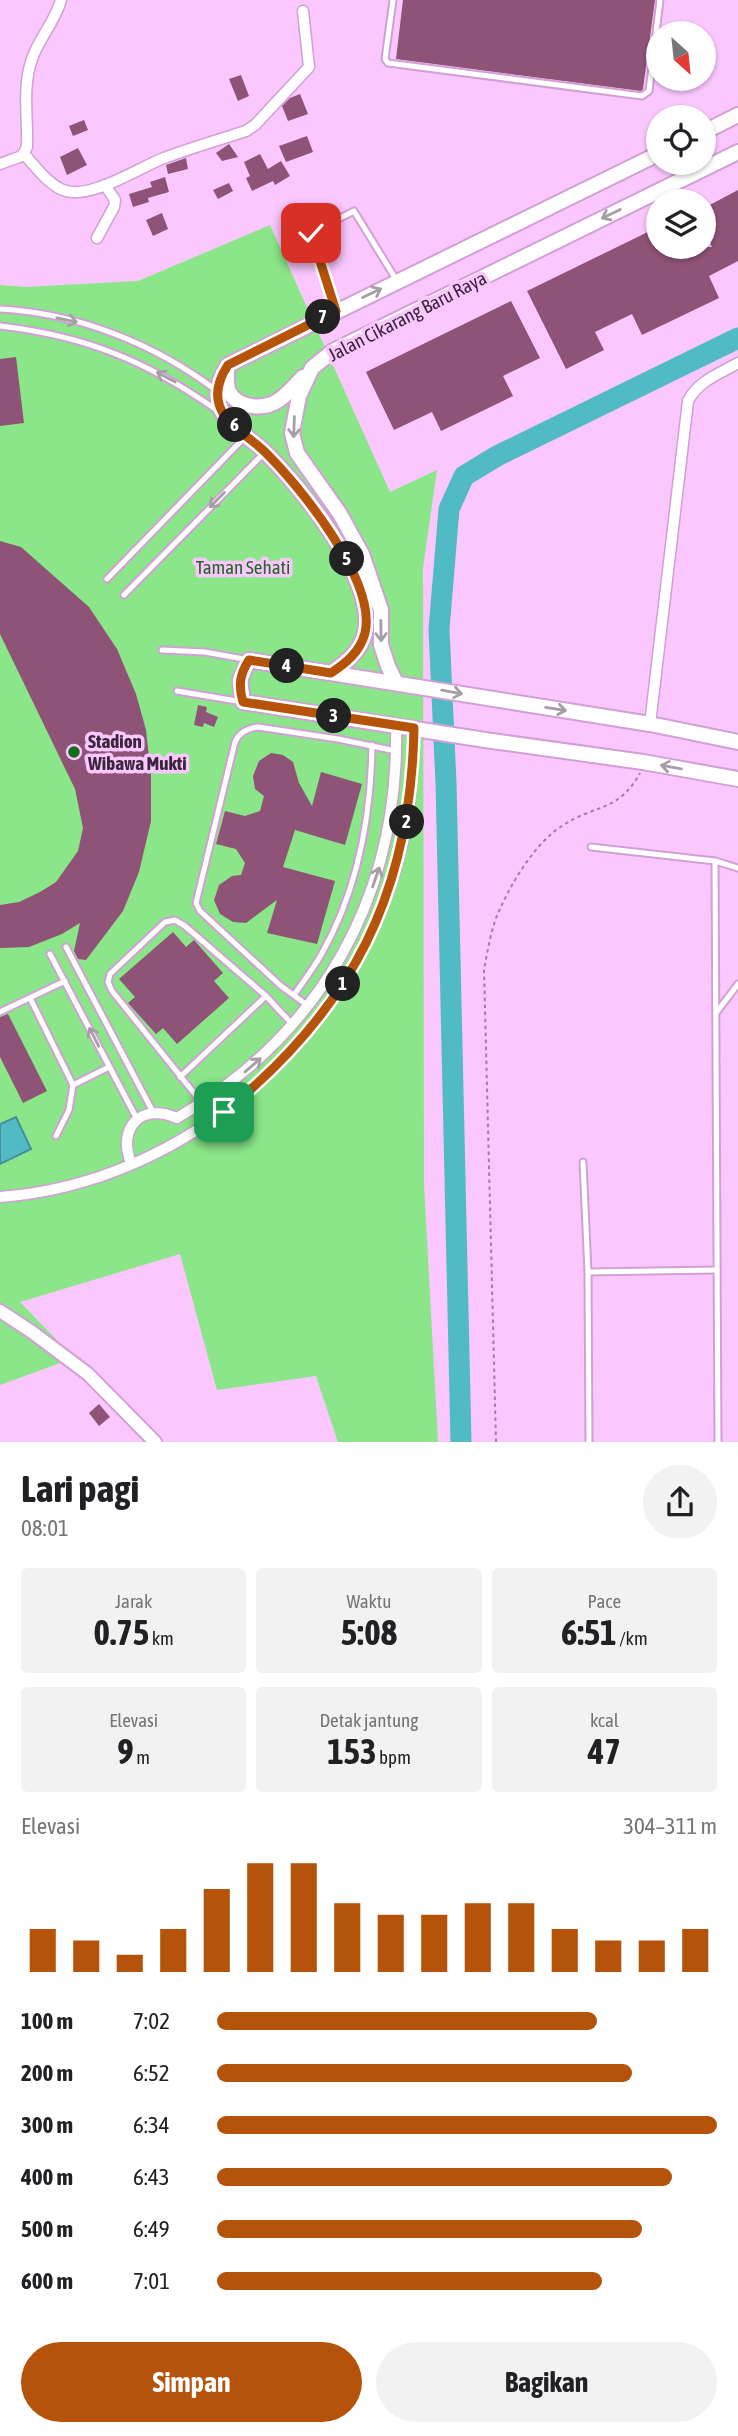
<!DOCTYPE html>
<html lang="id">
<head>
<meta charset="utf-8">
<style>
	:root { --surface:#fff; --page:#f2f2f2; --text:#202124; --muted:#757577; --accent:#b45309 }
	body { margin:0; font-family:"Asap Condensed",sans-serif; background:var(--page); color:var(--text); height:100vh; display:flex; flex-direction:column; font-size:26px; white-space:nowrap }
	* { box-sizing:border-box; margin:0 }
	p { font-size:23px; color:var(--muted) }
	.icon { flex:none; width:38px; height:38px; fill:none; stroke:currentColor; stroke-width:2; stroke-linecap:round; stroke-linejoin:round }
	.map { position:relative; height:1442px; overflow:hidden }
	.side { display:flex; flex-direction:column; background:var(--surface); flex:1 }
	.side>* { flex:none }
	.needle { width:46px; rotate:153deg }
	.tools { position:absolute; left:646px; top:21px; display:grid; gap:14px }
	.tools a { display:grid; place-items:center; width:70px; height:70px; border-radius:50%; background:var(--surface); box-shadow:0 2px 5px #0004; font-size:35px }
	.pin { position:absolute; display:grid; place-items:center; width:60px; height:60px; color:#fff; margin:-30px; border-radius:14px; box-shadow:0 4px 10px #0006 }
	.km { position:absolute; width:35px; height:35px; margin:-18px; border-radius:50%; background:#222; color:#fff; font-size:19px; line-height:35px; text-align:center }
	.round { display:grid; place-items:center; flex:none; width:74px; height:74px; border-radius:37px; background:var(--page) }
	.summary { display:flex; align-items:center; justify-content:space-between; height:119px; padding:0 21px }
	h1 { font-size:38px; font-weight:700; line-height:52px }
	.figures { display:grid; grid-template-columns:repeat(3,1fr); gap:10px; height:119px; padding:7px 21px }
	.figures div { display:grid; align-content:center; border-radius:7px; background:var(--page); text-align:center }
	.figures b { font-size:35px; font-weight:700 }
	.figures small { font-size:19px; font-weight:400 }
	.figures p { font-size:19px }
	.chart { height:196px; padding:14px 21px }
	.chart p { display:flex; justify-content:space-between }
	.chart svg { width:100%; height:126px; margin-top:7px; stroke:var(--accent); stroke-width:6 }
	.button { display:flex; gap:14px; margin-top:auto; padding:14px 21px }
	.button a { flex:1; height:80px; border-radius:42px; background:var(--accent); color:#fff; font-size:28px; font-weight:700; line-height:80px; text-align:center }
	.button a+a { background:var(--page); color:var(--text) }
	ul { padding:0 21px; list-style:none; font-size:23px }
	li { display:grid; grid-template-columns:112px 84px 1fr; align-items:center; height:52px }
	li i { height:18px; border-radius:9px; background:var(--accent) }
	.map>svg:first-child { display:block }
	.green { fill:#8ae689 }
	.water { fill:#50bbc5; stroke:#498e9c; stroke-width:2 }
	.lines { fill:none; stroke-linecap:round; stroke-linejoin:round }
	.river { stroke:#50bbc5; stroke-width:21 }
	.building { fill:#8e5376 }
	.service-casing { stroke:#d1a0d5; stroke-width:9 }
	.minor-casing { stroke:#d1a0d5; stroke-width:13 }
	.tertiary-casing { stroke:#d1a0d5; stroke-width:16 }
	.secondary-casing { stroke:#d1a0d5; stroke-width:18 }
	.path { stroke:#a27ea5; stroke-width:2; stroke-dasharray:3.5 3.5; stroke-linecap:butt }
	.service { stroke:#fff; stroke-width:5 }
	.minor { stroke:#fff; stroke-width:10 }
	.tertiary { stroke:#fff; stroke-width:12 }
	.secondary { stroke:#fff; stroke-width:14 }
	.oneway { stroke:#a69da7 }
	.route-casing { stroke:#fff; stroke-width:14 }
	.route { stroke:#b45309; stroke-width:9 }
	.poi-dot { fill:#126e1a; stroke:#fac7fe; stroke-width:2.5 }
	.labels { text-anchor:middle; stroke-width:7; stroke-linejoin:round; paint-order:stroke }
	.street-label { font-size:19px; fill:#39263b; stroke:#fac7fe }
	.park-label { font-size:19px; fill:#256526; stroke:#fac7fe }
	.poi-label { font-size:19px; font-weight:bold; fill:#39263b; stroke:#fac7fe; text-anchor:start }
</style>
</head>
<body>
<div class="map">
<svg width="738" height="1442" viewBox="0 0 738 1442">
	<rect width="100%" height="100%" fill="#fac7fe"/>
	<path class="green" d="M270,225l120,267 47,-22 -14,98 1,616 14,258h-100l-22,-66 -99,14 -37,-136 -160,48 54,56 -74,27v-1100l26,2 112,-6z"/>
	<path class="water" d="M16,1117l15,32 -31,15v-40z"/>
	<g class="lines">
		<path class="river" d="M461,1442l-15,-659 -7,-154 10,-120 15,-33 33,-20 241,-118"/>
	</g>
	<g class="building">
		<path d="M403,0h252l-12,89 -2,2 -245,-32z"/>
		<path d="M241,75l8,21 -11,5 -9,-22z"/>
		<path d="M300,94l8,20 -20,7 -6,-15 8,-8z"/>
		<path d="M84,120l4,10 -15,6 -4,-10z"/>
		<path d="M307,136l6,16 -27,10 -7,-16z"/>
		<path d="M229,144l9,13 -16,4 -6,-8z"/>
		<path d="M78,148l9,17 -20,10 -7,-18z"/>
		<path d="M260,154l8,15 13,-8 9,15 -15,9 -2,-4 -21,10 -6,-13 4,-2 -6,-14z"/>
		<path d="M186,158l2,11 -20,5 -2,-9z"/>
		<path d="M165,177l4,15 -21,6 1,4 -16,5 -4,-13 23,-7 -2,-5z"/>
		<path d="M229,183l4,8 -15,8 -5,-9z"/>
		<path d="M738,190v71l-29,15 10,22 -77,37 -10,-21 -37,18 9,18 -38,19 -39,-78 131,-64v20h54l-8,-18v-21z"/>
		<path d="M162,213l6,16 -15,7 -7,-16z"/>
		<path d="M511,301l29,57 -37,18 10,20 -72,35 -9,-19 -38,18 -28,-58z"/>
		<path d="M16,357l8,66 -24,3v-67z"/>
		<path d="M0,541l21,6 68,60 28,42 19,45 10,36 5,45v46l-12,51 -16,39 -37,49 -8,-1 -4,-8 6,-28 -18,11 -33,13 -29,1v-43l19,-3 21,-10 16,-10 22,-31 5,-23 -8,-39 -75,-155z"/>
		<path d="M198,705l9,2 -1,5 12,5 -4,10 -10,-4 -1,4 -9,-2z"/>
		<path d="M271,753l12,2 10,7 6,21 13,23 9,-34 41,12 -17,61 -50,-15 -12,37 52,14 -18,63 -50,-11 10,-33 -31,23 -13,-1 -13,-8 -6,-14 5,-15 13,-9 9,-1 4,-12 -9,-14 -20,-5 9,-33 20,5 15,-5 4,-15 -9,-7 -2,-13 6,-15z"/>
		<path d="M173,932l13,15 8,-7 29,33 -9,8 15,17 -52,46 -14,-16 -7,6 -28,-31 7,-6 -16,-18z"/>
		<path d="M8,1014l39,77 -24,12 -23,-46v-40z"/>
		<path d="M99,1404l11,13 -11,9 -10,-13z"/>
	</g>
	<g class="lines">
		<g class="service-casing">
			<g id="service">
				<path d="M393,0l-8,59 3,4 254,33 7,-5 11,-91"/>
				<path d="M0,309c78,4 155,35 217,82"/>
				<path d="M335,309l-24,-76 43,-22 43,70"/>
				<path d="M0,326c86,10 147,35 218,85"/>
				<path d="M107,579l137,-141"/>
				<path d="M124,595l139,-141"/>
				<path d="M162,650l43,2 44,8"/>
				<path d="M177,691l66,11"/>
				<path d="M591,847l124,14 23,7"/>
				<path d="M715,861l3,581"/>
				<path d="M66,947l87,165"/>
				<path d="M50,954l87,165"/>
				<path d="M294,995c9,-13 19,-26 27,-40 36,-63 50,-138 51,-210"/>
				<path d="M30,998l43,87 -4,25 -13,26"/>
				<path d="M307,1005l-26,-19 -81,-75 -4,-8 39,-161c4,-9 13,-14 23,-15l80,12 58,12"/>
				<path d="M0,1012l65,-31"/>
				<path d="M716,1013l22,-29"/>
				<path d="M180,1077l86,-81"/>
				<path d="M73,1085l36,-18"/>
				<path d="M202,1103l-90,-112 -4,-9 2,-8 55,-52 10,-2 10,6 81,70 27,29"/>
				<path d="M583,1162l5,110 1,170"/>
				<path d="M588,1272l129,-2"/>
			</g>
		</g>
		<g class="minor-casing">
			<g id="minor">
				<path d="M24,154c11,12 24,30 39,36 26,11 77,-23 101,-32 27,-10 54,-18 82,-27l9,-6 54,-58 -6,-56"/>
				<path d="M0,164l22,-8 5,-9c1,-29 -5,-60 5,-88 7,-21 23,-37 29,-59"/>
				<path d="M97,238l17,-31 1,-7 -10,-15"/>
				<path d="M650,724l38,-323c10,-20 31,-27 50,-38"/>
				<path d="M177,1118c146,-85 223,-224 219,-393"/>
				<path d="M131,1163c-14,-35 10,-61 46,-45"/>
				<path d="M0,1197c186,-14 350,-159 398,-337 12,-43 15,-87 16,-132"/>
			</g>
		</g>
		<g class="tertiary-casing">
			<path id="tertiary" d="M0,1311l32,21 56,42 67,68"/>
		</g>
		<g class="secondary-casing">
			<g id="secondary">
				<path d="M704,132l34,-17"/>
				<path d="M227,370c0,7 -1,15 2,22 10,17 36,18 50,8 9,-6 17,-16 24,-23"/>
				<path d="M331,673c15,-10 29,-21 34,-40 12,-52 -65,-148 -101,-182 -11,-11 -33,-24 -40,-36 -11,-17 -6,-35 4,-50l430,-211"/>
				<path d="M396,683l-8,-17 -7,-21v-35l-19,-56 -22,-40 -43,-61 -5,-20 7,-37 13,-28 21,-17 405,-199"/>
				<path d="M738,742l-88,-18 -401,-64 -9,20 3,22 242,38 158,22 95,17"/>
			</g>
		</g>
		<path class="path" d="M496,1442l-12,-473c4,-19 7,-41 15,-58 13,-29 36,-68 63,-85 32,-22 56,-13 78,-53"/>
		<use href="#service" class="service"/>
		<use href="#minor" class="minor"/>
		<use href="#tertiary" class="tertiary"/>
		<use href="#secondary" class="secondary"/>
	</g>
	<defs><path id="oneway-shaft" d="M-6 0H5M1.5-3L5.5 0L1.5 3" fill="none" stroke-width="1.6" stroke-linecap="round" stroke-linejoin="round" transform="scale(1.75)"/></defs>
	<g class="oneway">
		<use href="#oneway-shaft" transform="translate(611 214) rotate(154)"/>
		<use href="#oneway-shaft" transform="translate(372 293) rotate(-26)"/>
		<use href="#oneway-shaft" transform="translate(67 320) rotate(12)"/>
		<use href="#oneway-shaft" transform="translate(166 377) rotate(-152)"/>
		<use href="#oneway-shaft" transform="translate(294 427) rotate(92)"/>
		<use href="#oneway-shaft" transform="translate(217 500) rotate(135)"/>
		<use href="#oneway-shaft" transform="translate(381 631) rotate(89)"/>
		<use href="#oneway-shaft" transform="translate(452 692) rotate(10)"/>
		<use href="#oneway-shaft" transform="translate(556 709) rotate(9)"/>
		<use href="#oneway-shaft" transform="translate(671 767) rotate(-170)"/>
		<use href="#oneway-shaft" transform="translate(376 877) rotate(-71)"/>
		<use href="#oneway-shaft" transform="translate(94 1037) rotate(-117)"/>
		<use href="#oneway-shaft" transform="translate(253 1065) rotate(-41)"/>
	</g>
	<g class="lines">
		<g class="route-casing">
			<path id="route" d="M224,1112c128,-103 187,-219 190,-384l-171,-26c-5,-17 -3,-28 6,-42l82,13c15,-10 29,-21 34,-40 12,-52 -66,-148 -101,-182 -11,-11 -33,-24 -40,-36 -11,-17 -6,-35 4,-50l108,-54 -25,-78"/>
		</g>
		<use href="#route" class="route"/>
	</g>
	<circle class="poi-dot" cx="74" cy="752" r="7"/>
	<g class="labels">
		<g class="street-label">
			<text transform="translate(407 316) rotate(-27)" y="7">Jalan Cikarang Baru Raya</text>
		</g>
		<g class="park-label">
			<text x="243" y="574">Taman Sehati</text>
		</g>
		<g class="poi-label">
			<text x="88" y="748">Stadion<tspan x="88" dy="22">Wibawa Mukti</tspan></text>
		</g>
	</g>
</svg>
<div class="tools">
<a><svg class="needle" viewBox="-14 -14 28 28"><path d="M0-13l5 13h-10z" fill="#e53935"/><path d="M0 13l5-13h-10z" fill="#757577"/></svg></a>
<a><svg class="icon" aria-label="locate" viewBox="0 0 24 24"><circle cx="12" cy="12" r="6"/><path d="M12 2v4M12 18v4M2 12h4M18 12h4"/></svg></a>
<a><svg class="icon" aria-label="layers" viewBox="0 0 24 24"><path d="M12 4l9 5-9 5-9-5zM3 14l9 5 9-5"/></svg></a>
</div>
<div class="pin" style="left:224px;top:1112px;background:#1e9e55"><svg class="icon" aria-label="arrive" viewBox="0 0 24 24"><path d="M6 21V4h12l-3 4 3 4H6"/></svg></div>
<div class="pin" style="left:311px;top:233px;background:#d93025"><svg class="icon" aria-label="check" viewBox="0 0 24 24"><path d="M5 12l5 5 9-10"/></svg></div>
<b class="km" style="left:343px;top:984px">1</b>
<b class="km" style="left:407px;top:822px">2</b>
<b class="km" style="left:334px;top:716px">3</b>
<b class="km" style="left:287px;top:666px">4</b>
<b class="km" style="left:347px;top:559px">5</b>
<b class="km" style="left:235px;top:425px">6</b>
<b class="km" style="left:323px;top:317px">7</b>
</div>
<section class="side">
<div class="summary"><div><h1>Lari pagi</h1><p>08:01</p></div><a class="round"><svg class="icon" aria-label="share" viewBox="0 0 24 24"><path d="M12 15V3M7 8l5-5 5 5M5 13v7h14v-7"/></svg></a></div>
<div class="figures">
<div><p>Jarak</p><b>0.75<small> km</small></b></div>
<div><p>Waktu</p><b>5:08</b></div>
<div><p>Pace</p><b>6:51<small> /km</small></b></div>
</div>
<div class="figures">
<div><p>Elevasi</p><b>9<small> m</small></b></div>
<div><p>Detak jantung</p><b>153<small> bpm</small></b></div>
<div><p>kcal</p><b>47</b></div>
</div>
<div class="chart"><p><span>Elevasi</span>304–311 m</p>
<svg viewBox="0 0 160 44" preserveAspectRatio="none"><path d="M5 44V29M15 44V33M25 44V38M35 44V29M45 44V15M55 44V6M65 44V6M75 44V20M85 44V24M95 44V24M105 44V20M115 44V20M125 44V29M135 44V33M145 44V33M155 44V29"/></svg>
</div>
<ul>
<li><b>100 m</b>7:02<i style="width:76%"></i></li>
<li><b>200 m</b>6:52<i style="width:83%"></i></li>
<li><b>300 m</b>6:34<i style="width:100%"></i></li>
<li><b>400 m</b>6:43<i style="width:91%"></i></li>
<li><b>500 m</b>6:49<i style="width:85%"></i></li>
<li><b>600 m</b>7:01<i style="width:77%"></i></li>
</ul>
<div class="button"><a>Simpan</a><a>Bagikan</a></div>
</section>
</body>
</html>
